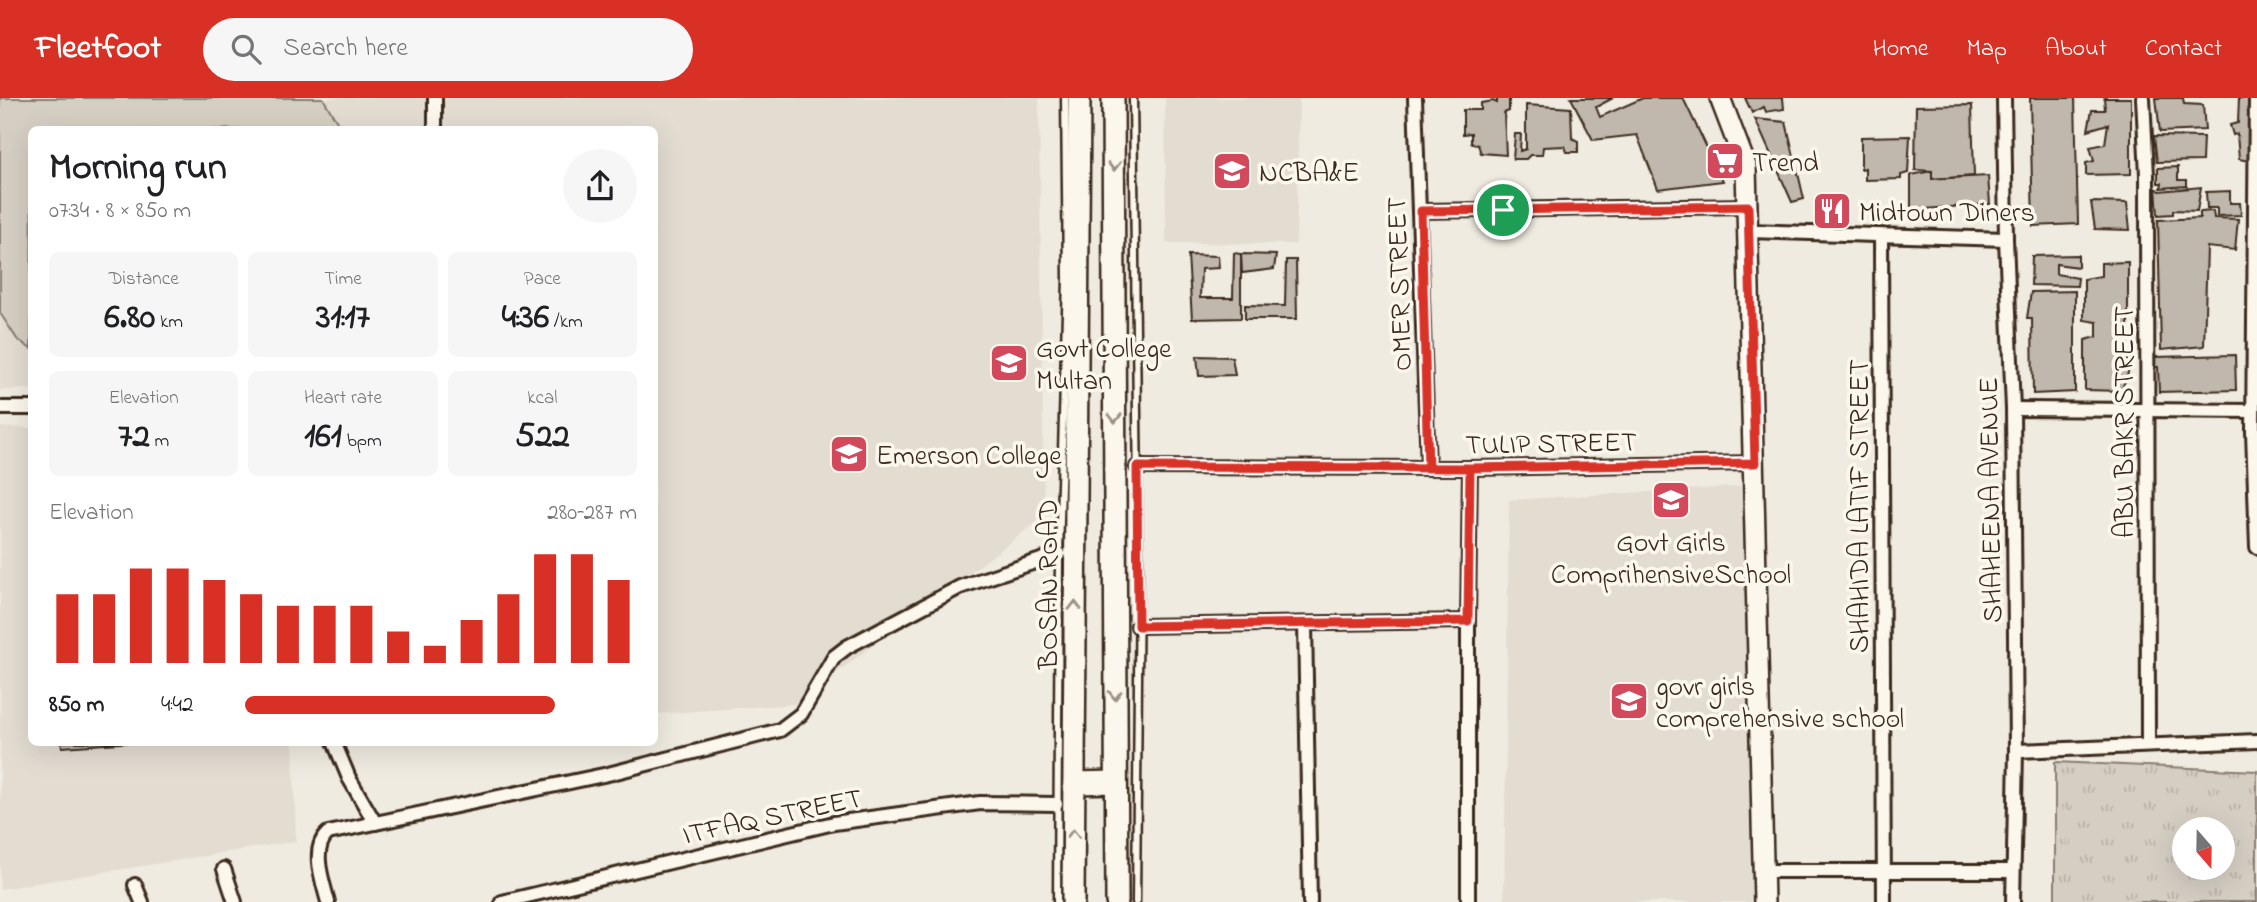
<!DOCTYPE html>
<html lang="en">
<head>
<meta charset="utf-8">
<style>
	:root { --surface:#fff; --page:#f6f6f6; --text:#202124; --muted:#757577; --accent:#d93025 }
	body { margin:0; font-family:"Indie Flower",sans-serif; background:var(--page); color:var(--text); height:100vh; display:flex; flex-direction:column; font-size:26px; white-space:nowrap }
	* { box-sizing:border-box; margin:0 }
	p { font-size:23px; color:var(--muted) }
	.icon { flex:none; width:38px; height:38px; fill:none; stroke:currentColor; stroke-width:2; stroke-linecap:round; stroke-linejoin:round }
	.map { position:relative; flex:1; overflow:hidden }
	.details { position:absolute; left:28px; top:28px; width:630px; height:620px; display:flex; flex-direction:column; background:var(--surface); border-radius:10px; box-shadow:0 7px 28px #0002 }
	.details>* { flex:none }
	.needle { width:46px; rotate:160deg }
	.tools { position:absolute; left:2172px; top:719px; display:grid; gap:14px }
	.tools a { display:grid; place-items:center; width:63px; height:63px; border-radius:50%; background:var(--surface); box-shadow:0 7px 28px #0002; font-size:35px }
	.pin { position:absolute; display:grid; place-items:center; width:60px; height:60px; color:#fff; margin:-30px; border:4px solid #fff; border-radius:50%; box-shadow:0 2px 7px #0007 }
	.round { display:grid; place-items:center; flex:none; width:74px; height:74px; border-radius:37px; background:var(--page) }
	.headline { display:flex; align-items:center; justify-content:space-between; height:119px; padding:0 21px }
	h1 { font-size:38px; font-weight:800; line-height:52px }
	.figures { display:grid; grid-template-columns:repeat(3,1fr); gap:10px; height:119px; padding:7px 21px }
	.figures div { display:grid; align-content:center; border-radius:10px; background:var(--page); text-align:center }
	.figures b { font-size:35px; font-weight:800 }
	.figures small { font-size:19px; font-weight:400 }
	.figures p { font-size:19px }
	.chart { height:196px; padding:14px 21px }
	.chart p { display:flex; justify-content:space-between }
	.chart svg { width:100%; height:126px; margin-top:7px; stroke:var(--accent); stroke-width:6 }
	ul { padding:0 21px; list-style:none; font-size:23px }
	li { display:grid; grid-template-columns:112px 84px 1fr; align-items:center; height:52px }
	li i { height:18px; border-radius:9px; background:var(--accent) }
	header { display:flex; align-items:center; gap:42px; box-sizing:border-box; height:98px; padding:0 35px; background:var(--accent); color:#fff }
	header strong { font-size:33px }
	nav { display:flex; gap:38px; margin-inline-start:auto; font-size:24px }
	.search { width:490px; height:63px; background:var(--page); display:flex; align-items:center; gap:18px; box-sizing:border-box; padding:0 24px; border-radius:38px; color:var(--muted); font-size:26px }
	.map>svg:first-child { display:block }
	.built { fill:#e2dcd1 }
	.park { fill:url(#park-tufts); stroke:#887c70; stroke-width:2; fill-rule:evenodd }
	.pitch { fill:#d5cec3; stroke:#887c70; stroke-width:2 }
	.building { fill:#c0b8ad; stroke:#3b2a1e; stroke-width:2 }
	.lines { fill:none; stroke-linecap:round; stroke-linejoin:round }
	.lane-casing { stroke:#3b2a1e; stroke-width:11 }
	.street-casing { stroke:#3b2a1e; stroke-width:18 }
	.secondary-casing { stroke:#3b2a1e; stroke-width:24 }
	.primary-casing { stroke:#3b2a1e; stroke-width:26 }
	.lane { stroke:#fbf7ec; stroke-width:6 }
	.street { stroke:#fbf7ec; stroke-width:12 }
	.secondary { stroke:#fbf7ec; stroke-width:19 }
	.primary { stroke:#fbf7ec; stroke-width:21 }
	.oneway { stroke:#9b9085 }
	.route-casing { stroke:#fff; stroke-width:14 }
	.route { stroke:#d93025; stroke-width:9 }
	.labels { text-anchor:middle; stroke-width:7; stroke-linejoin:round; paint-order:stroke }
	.poi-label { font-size:28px; fill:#3b2a1e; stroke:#fbf7ec; text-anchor:start }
	.street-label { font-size:28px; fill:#3b2a1e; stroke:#fbf7ec }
</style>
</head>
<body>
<header>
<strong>Fleetfoot</strong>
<div class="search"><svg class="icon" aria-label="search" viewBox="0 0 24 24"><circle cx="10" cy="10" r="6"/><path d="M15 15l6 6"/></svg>Search here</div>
<nav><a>Home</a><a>Map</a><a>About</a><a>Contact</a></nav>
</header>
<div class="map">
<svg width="2257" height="804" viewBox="0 0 2257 804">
	<defs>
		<pattern id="park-tufts" width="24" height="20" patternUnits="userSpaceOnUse" patternTransform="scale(1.75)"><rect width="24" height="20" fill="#d5cec3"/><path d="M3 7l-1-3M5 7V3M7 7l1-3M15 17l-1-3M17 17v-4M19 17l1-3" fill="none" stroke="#b8b1a7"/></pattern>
	</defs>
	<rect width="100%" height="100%" fill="#f0ebe0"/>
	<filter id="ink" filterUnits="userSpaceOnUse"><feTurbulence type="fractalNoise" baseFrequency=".0143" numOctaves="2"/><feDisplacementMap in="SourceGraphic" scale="14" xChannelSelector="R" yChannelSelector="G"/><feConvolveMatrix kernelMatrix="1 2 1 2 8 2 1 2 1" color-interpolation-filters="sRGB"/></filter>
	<g filter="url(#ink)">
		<g class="built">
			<path d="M0,0h1039l5,419 -249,187 -140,10 -1,-584h-622l-1,259 -31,1z"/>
			<path d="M1165,0h134l-3,146 -130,-1z"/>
			<path d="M0,329l31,1 1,314h261l3,99 -296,48z"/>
			<path d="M1750,388l4,416h-250l5,-402z"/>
		</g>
		<path class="park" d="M2055,664l202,9v131h-202zM2184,732h38v38h-38z"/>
		<path class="pitch" d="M0,0h323l18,31 -309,1 -1,219 -14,-10 -17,-26z"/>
		<g class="building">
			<path d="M1497,0h12v13l-5,2 2,42 -25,-2 -3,-8 -7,-2v-10l-8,1v-24h18v-7l12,-2 4,2z"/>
			<path d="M1571,0h42l-17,9 4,10 43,-19h40l40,83 -65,8 -21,-54 -44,5z"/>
			<path d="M1745,0h38l1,11 -18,3 -2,-5 -12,6z"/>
			<path d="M2030,0h45l3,126 -45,2z"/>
			<path d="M2104,0h27v76l-45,1v-12l8,-2 -4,-14 15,-3 3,-20 -20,6 4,-20h13z"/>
			<path d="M2156,0h27l1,6 19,1 2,25 -45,2z"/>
			<path d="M2239,0h12l-2,63 -10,-2 -2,-25 -4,1 -3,-10 8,-2z"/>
			<path d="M1526,7l45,3 1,30 6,3v11h-11l-2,-6 -22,1 -1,8h-12l-4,4h-13l2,-25h6l-1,17 6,-2z"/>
			<path d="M1972,7l2,71 -42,3v-8l-17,-1 1,-64z"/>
			<path d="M1755,21l31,3 18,77 -12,3z"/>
			<path d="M1910,38l-2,37 -7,2v4l-36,1v-12l-4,1v-32z"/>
			<path d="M2154,38l49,1 -1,24 -45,1z"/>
			<path d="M2178,69v13h9v6l-26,2 1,-5h-4v-15z"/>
			<path d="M1932,73v8l56,-3 2,28 -79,6v-35z"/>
			<path d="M2201,89l-4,24 -24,-1v4l-15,1 -2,-27 4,3z"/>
			<path d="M2230,93v12h10l1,12 -24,1v-8h-10l-1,-16z"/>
			<path d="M2091,104l36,1 3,27 -35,-1z"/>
			<path d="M2213,113l1,7 24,1 -3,31 -28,-3 -3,99 -43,4 -3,-130 42,-2v-6z"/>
			<path d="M1234,155l7,1v64l-49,1 -4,-64 30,1 1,12 -18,1 -1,29h33z"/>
			<path d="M1241,156l35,1 -2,14 -32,4z"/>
			<path d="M2078,157v12l-22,-3v10l22,4 -1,8 -46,-1 1,-29z"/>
			<path d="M1286,162h10l1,59h-52v-14l40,1z"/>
			<path d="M2128,164v111l-7,18 -36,-1v-50l12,-3v-15l-13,-2v-41l17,-3v-13z"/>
			<path d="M2075,193v101l-42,2 -1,-76h-5l4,-26z"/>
			<path d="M2235,257l1,35 -77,2 -1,-25h-3v-10z"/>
			<path d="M1197,258l35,1 3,18 -36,1z"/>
			<path d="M61,644h74l-73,5z"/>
		</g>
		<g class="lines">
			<g class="lane-casing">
				<g id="lane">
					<path d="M1133,0l6,473 -3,331"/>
					<path d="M1057,804l2,-348 8,-275 -2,-181"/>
				</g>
			</g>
			<g class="street-casing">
				<g id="street">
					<path d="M1415,0l13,370"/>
					<path d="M2004,0l2,141 7,170 3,342 -3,151"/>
					<path d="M2143,0l4,77 1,570"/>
					<path d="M2256,0l-3,334 4,115"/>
					<path d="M435,32v-32"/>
					<path d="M1421,113l327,-5"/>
					<path d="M1749,133l257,8"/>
					<path d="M1881,138l3,666"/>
					<path d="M0,310h32"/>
					<path d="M2013,311l240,2"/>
					<path d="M1137,369l333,1 285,-5"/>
					<path d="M1305,526l5,278"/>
					<path d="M1138,528l330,-5"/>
					<path d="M334,644l15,36 26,45"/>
					<path d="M2016,653l241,-10"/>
					<path d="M224,771l11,33"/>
					<path d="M1764,773h248"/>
					<path d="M135,787l7,17"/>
					<path d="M328,804c-5,-20 -18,-53 0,-69l280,-59 172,-44 21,-16 33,-57 13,-10 113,-60 99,-33"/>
					<path d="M502,804l332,-79 146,-20 76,1"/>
					<path d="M1468,804v-281l2,-153"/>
				</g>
			</g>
			<g class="secondary-casing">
				<path id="secondary" d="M1720,0l26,68 18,736"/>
			</g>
			<g class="primary-casing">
				<g id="primary">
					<path d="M1113,0l4,804"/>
					<path d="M1074,685l42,-1"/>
					<path d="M1073,804l6,-804"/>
				</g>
			</g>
			<use href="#lane" class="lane"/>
			<use href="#street" class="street"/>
			<use href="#secondary" class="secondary"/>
			<use href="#primary" class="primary"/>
		</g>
		<defs><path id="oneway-chevron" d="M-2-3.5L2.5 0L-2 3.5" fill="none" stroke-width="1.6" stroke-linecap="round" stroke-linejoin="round" transform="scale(1.75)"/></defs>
		<g class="oneway">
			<use href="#oneway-chevron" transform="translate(1114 68) rotate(90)"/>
			<use href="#oneway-chevron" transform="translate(1115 320) rotate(90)"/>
			<use href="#oneway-chevron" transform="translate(1075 508) rotate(-90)"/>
			<use href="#oneway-chevron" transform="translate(1115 597) rotate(90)"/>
			<use href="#oneway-chevron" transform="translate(1073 736) rotate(-90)"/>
		</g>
	</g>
	<g class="lines" filter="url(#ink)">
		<g class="route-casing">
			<path id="route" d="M1503,112l-82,1 7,257h42l-2,153 -330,5 -1,-159 333,1 285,-5 -7,-257 -245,4"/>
		</g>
		<use href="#route" class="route"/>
	</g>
	<defs>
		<g id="supermarket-square" transform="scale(2.0125)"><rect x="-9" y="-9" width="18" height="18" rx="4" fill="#d1495b" stroke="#fbf7ec"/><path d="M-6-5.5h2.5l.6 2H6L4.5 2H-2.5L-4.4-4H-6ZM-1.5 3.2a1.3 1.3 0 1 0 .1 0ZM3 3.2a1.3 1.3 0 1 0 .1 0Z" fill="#fff"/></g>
		<g id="university-square" transform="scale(2.0125)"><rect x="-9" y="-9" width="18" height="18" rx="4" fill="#d1495b" stroke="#fbf7ec"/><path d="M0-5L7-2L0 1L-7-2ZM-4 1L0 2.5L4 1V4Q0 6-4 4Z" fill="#fff"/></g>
		<g id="restaurant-square" transform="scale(2.0125)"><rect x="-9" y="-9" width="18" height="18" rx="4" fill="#d1495b" stroke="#fbf7ec"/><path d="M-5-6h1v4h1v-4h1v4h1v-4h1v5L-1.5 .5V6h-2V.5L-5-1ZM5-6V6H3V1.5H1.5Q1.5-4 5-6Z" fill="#fff"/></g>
		<g id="school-square" transform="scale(2.0125)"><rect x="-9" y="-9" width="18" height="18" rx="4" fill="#d1495b" stroke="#fbf7ec"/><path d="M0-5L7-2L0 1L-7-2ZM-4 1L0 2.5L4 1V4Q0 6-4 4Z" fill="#fff"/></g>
	</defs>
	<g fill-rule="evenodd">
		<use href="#supermarket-square" x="1725" y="63"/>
		<use href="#university-square" x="1232" y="73"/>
		<use href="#restaurant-square" x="1832" y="113"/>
		<use href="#school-square" x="1009" y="265"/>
		<use href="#university-square" x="849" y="356"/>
		<use href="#school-square" x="1671" y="402"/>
		<use href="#university-square" x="1629" y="603"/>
	</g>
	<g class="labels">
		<g class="poi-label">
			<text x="1752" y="73">Trend</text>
			<text x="1259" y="83">NCBA&amp;E</text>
			<text x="1859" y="123">Midtown Diners</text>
			<text x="1036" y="259">Govt College<tspan x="1036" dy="32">Multan</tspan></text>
			<text x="876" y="366">Emerson College</text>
			<text x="1671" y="453" text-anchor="middle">Govt Girls<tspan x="1671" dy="32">ComprihensiveSchool</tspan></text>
			<text x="1656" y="597">govr girls<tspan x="1656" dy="32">comprehensive school</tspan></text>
		</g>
		<g class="street-label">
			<text transform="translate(1398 186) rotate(-92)" y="10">OMER STREET</text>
			<text transform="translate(2123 324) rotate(-90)" y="10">ABU BAKR STREET</text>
			<text transform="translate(1551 344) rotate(-1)" y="10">TULIP STREET</text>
			<text transform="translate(1989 402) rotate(-91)" y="10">SHAHEENA AVENUE</text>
			<text transform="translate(1858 408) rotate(-90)" y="10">SHAHIDA LATIF STREET</text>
			<text transform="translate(1047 486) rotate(-90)" y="10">BOSAN ROAD</text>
			<text transform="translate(772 717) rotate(-12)" y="10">ITFAQ STREET</text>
		</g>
	</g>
</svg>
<div class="tools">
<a><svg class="needle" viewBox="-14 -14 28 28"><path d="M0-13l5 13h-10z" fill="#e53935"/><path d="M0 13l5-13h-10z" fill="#757577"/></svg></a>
</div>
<div class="pin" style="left:1503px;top:112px;background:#1e9e55"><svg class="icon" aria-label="arrive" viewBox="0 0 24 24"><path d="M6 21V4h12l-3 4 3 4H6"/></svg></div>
<section class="details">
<div class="headline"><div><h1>Morning run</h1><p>07:34 · 8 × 850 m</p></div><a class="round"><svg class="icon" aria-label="share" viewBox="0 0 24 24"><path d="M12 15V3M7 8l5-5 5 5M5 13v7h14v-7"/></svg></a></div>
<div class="figures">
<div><p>Distance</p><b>6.80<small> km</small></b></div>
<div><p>Time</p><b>31:17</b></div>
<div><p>Pace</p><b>4:36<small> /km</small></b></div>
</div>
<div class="figures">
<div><p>Elevation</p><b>72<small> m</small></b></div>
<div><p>Heart rate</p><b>161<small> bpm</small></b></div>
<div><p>kcal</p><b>522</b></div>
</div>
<div class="chart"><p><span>Elevation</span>280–287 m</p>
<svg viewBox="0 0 160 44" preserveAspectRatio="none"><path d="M5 44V20M15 44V20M25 44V11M35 44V11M45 44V15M55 44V20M65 44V24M75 44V24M85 44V24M95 44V33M105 44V38M115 44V29M125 44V20M135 44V6M145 44V6M155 44V15"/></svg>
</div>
<ul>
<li><b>850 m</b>4:42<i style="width:79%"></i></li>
</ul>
</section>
</div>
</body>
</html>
